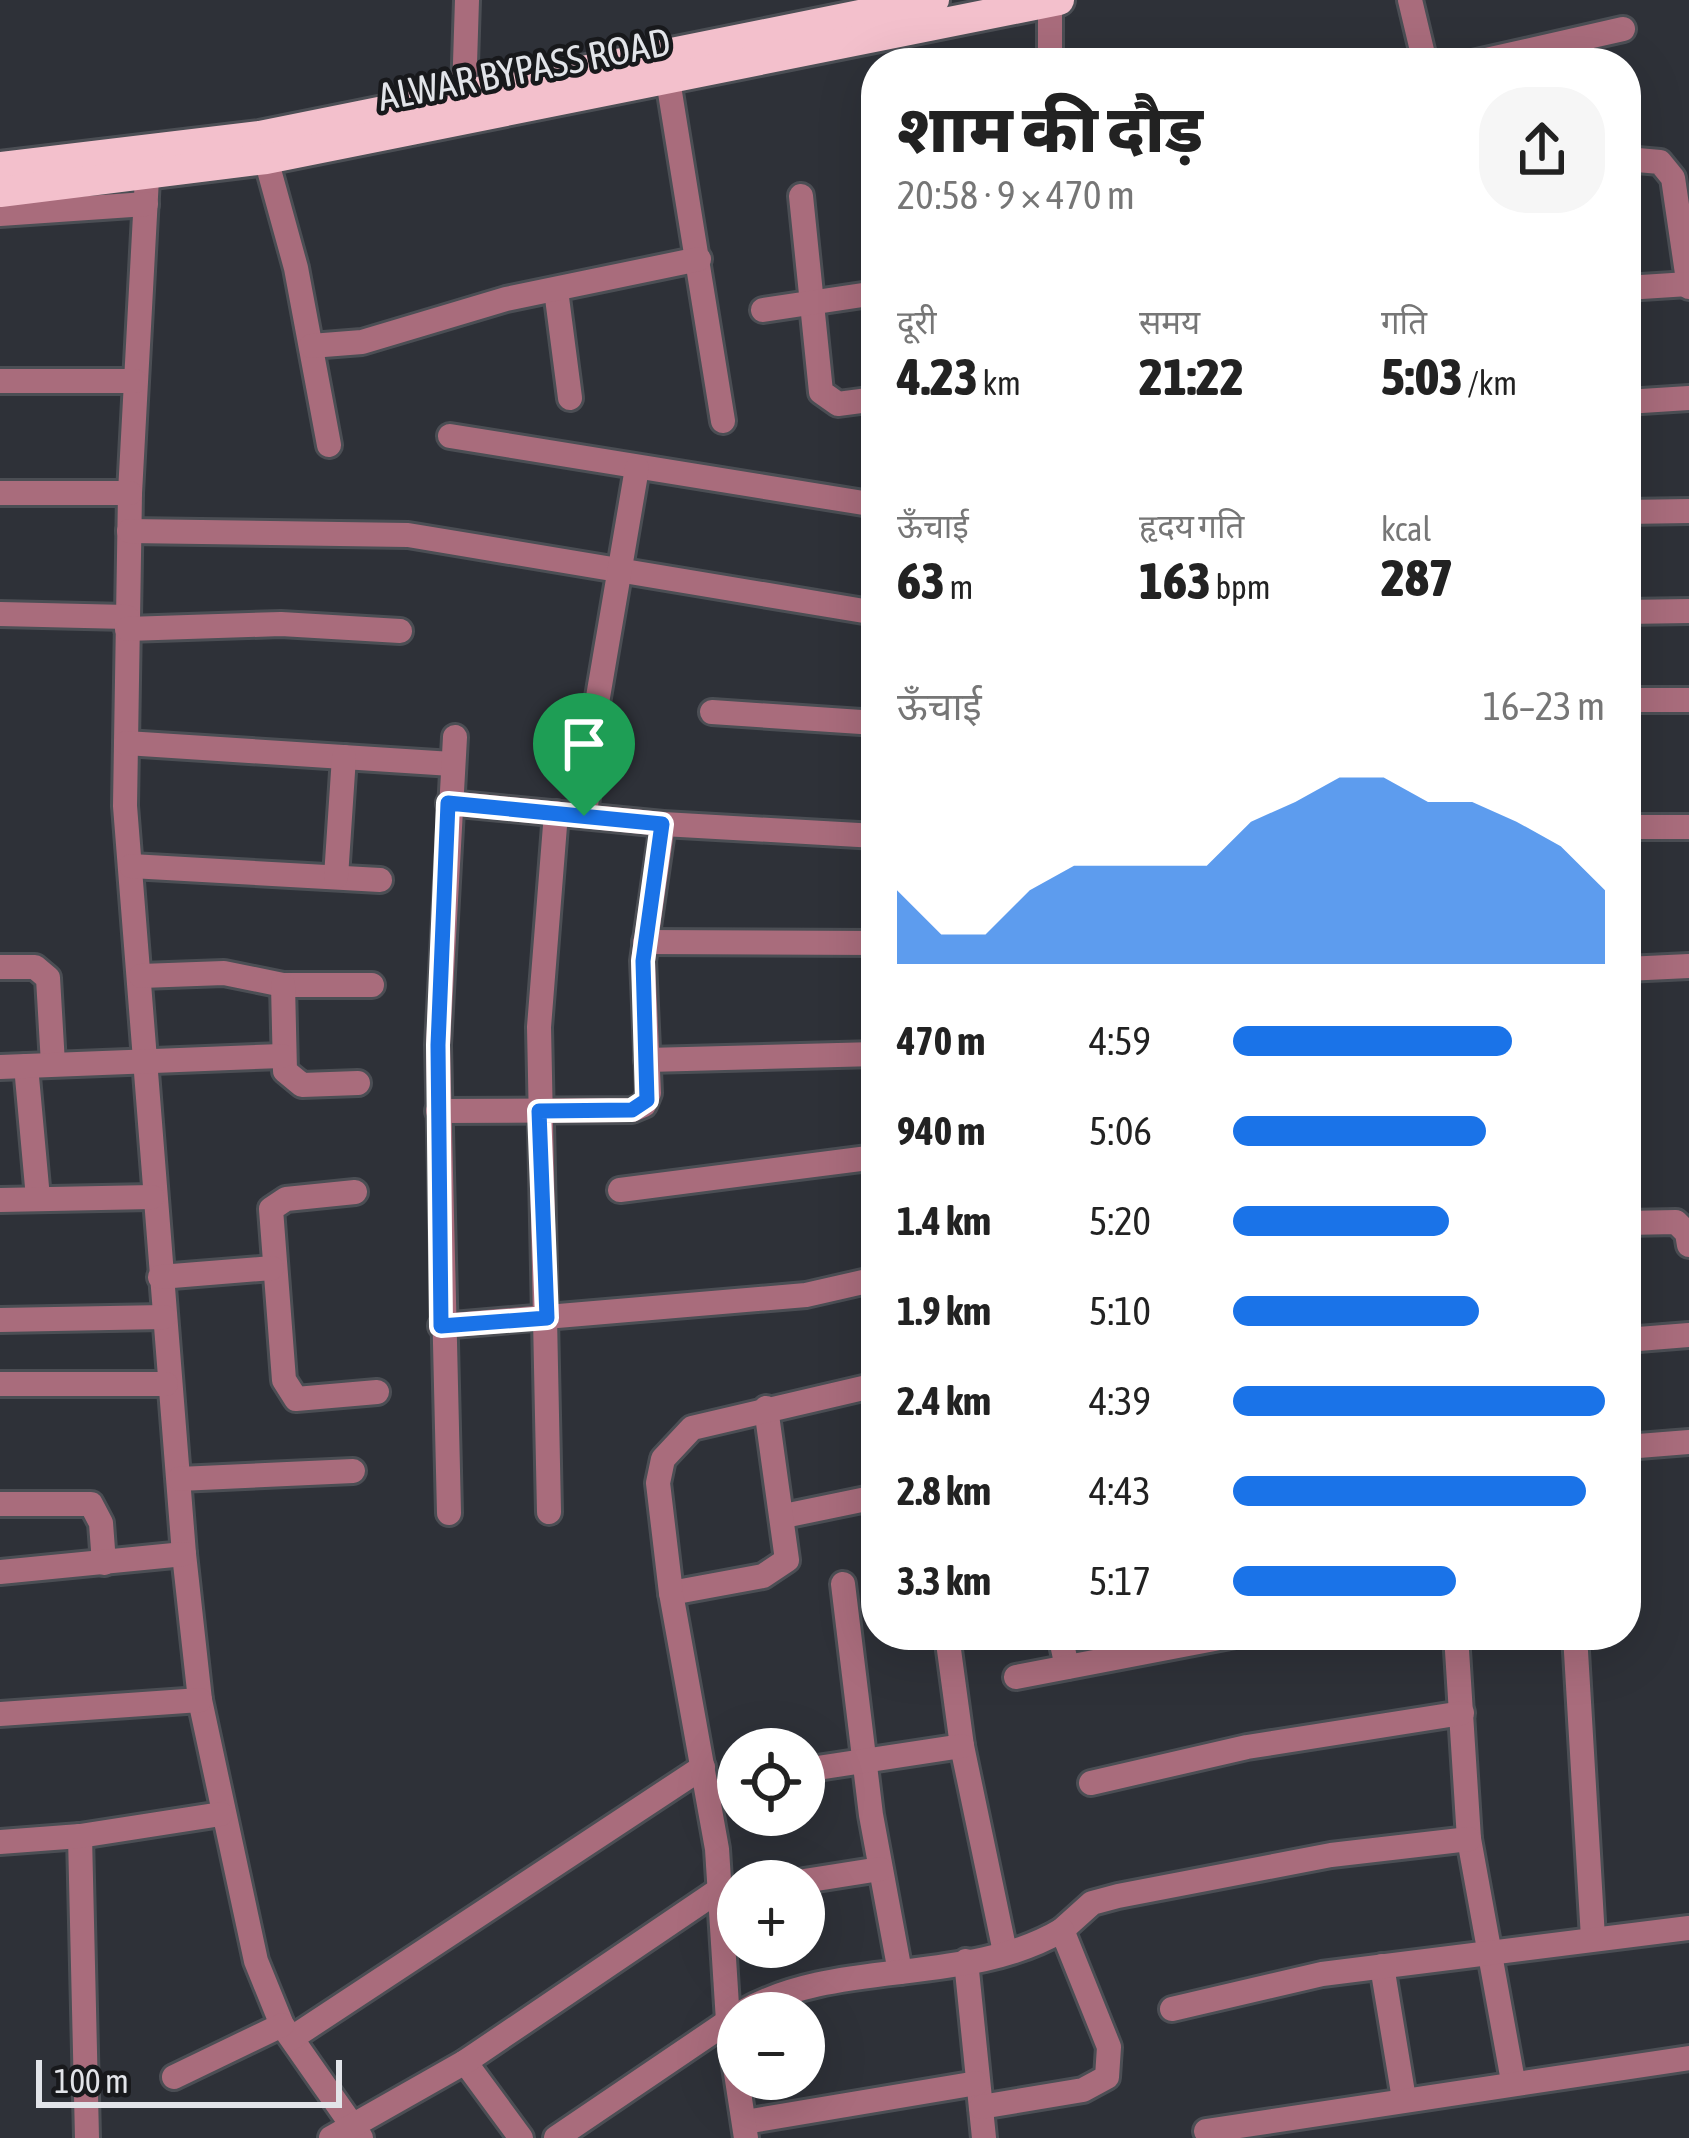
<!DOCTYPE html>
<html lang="hi">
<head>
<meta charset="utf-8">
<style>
	:root { --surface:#fff; --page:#f6f6f6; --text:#222; --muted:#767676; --accent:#1a73e8 }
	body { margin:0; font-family:"Asap Condensed","Noto Sans Devanagari",sans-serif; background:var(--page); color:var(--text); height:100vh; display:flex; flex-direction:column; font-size:45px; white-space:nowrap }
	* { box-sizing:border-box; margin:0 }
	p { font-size:39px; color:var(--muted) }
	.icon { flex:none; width:66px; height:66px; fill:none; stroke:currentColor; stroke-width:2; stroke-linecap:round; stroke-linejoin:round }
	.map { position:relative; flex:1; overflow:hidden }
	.side { position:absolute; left:861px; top:48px; width:780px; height:1602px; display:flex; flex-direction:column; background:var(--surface); border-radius:48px; box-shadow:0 12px 48px #0002 }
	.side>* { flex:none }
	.buttons { position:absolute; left:717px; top:1728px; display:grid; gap:24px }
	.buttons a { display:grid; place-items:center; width:108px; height:108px; border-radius:50%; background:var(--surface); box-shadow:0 12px 48px #0002; font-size:60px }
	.scale { position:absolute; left:36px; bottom:30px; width:306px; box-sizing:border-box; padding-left:12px; border:6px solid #e2e4e9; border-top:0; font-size:33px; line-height:42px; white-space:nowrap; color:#e2e4e9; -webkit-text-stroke:9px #18191c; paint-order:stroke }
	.pin { position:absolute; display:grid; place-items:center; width:102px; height:102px; color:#fff; margin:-123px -51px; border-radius:50% 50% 50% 0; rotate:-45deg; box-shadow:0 0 12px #0007 }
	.pin .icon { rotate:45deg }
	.round { display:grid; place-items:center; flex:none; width:126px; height:126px; border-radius:48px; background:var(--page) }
	.overview { display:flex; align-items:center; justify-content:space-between; height:204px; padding:0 36px }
	h1 { font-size:66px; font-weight:800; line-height:90px }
	.figures { display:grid; grid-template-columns:repeat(3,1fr); gap:18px; height:204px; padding:12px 36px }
	.figures div { display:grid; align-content:center }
	.figures b { font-size:51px; font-weight:800 }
	.figures small { font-size:33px; font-weight:400 }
	.figures p { font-size:33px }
	.chart { height:336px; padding:24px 36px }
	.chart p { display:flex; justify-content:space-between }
	.chart svg { width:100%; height:216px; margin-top:12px; fill:var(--accent); opacity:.7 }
	ul { padding:0 36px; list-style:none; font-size:39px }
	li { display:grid; grid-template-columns:192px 144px 1fr; align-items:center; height:90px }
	li i { height:30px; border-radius:15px; background:var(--accent) }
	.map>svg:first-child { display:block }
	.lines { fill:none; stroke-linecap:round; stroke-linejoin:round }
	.street-casing { stroke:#4b4e54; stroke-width:30 }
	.primary-casing { stroke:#4b4e54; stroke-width:36 }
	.street { stroke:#a96c7c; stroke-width:24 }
	.primary { stroke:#f3c0cc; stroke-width:30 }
	.route-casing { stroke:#fff; stroke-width:24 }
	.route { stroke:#1a73e8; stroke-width:15 }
	.labels { text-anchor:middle; stroke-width:9; stroke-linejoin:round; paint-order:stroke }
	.street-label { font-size:39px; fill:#e2e4e9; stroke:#18191c }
</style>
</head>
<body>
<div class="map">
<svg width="1689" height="2138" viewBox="0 0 1689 2138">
	<rect width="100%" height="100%" fill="#2e3138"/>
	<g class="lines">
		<g class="street-casing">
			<g id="street">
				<path d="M1410,0l15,63"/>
				<path d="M1050,63v-61"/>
				<path d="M1473,63l150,-34"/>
				<path d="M668,80l55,341"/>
				<path d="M464,95l3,-95"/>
				<path d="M266,159l30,109 33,177"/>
				<path d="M1626,159l34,3 13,16 16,109"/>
				<path d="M147,178l-17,315 -5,313 59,748 16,146 56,261 26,64 79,113"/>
				<path d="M801,196l20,196 17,12 38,-5"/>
				<path d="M0,214l146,-10"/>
				<path d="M1626,288l62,-4"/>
				<path d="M556,290l14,108"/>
				<path d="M763,310l113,-17"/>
				<path d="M311,346l51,-4 144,-43 193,-40"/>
				<path d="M0,381h135"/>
				<path d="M1626,402l63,-4"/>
				<path d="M450,436l426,69"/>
				<path d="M0,493h130"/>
				<path d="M1626,512l63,-1"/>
				<path d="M129,531l279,4 468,78"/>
				<path d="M1626,612l63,-1"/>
				<path d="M0,614l127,3"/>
				<path d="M127,629l154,-5 119,7"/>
				<path d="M1626,700h63"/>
				<path d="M712,712l164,11"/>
				<path d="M126,743l326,21"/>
				<path d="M449,803l214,21 213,12"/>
				<path d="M585,816l12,-113 40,-235"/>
				<path d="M1626,827h63"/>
				<path d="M131,866l249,14"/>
				<path d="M336,877l8,-120"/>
				<path d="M645,942l231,1"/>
				<path d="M0,967h35l13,11 5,86"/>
				<path d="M1626,969l63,-3"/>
				<path d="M141,976l83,-3 59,12h89"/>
				<path d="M283,985l2,86 17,14 56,-2"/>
				<path d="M647,1060l229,-6"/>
				<path d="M26,1066l12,132"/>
				<path d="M0,1067l282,-11"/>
				<path d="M438,1111l194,-1 12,-5 5,-12 -6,-132 20,-137"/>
				<path d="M620,1190l256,-33"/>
				<path d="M355,1192l-69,7 -15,10 13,171 12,19 81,-7"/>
				<path d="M0,1200l152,-3"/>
				<path d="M1626,1223l50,-1 11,11 2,12"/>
				<path d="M160,1277l112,-9"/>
				<path d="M0,1320l164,-3"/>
				<path d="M441,1326l365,-31 70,-16"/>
				<path d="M1626,1340l63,-5"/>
				<path d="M0,1384h166"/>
				<path d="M1626,1447l63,-5"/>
				<path d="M179,1479l174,-8"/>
				<path d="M0,1504h91l10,19 3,40"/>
				<path d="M549,1512l-10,-485 17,-214"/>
				<path d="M449,1513l-11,-468 17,-308"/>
				<path d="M784,1516l92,-19"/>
				<path d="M0,1572l184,-18"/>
				<path d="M843,1584l28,231 29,157"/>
				<path d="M671,1593l92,-17 24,-16 -21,-152"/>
				<path d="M947,1635l15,111 43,206"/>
				<path d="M1060,1635l7,32"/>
				<path d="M1456,1635l13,204 44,242"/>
				<path d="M1575,1635l18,303"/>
				<path d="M1016,1677l219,-42"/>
				<path d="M0,1714l200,-14"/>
				<path d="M804,1770l158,-24"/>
				<path d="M1091,1783l156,-36 215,-34"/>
				<path d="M80,1836l7,302"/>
				<path d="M0,1842l80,-6 141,-22"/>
				<path d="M804,1881l76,-12"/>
				<path d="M1062,1930l30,-27 26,-7 213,-41 138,-16"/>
				<path d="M966,1961l18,177"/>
				<path d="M1382,1966l22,133"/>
				<path d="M1172,2009l150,-35 367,-46"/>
				<path d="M741,2013c95,-56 225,-26 321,-83l47,117 -2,30 -24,13 -102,17"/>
				<path d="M292,2038l411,-271"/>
				<path d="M465,2062l56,76"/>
				<path d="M174,2077l108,-52"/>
				<path d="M745,2122l232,-39"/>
				<path d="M1206,2131l483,-73"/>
				<path d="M331,2138l134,-76 254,-172"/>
				<path d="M556,2138l180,-122"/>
				<path d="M746,2138l-18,-117 -11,-172 -46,-256 -13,-110 5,-24 29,-31 184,-43"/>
			</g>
		</g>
		<g class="primary-casing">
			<g id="primary">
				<path d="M0,167l260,-31 674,-136"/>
				<path d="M0,192l266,-33 793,-159"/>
			</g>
		</g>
		<use href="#street" class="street"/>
		<use href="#primary" class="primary"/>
	</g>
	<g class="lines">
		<g class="route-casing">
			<path id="route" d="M448,803l214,21 -19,137 4,139 -15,10 -93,1 8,207 -106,8 -3,-281z"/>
		</g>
		<use href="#route" class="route"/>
	</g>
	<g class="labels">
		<g class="street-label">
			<text transform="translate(524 69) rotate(-11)" y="14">ALWAR BYPASS ROAD</text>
		</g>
	</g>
</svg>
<div class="buttons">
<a><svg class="icon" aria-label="locate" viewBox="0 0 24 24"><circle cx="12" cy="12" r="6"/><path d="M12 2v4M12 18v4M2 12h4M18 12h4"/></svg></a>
<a>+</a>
<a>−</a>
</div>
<div class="scale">100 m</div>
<div class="pin" style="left:584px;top:816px;background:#1e9e55"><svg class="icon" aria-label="arrive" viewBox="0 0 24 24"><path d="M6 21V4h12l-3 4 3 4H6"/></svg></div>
<section class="side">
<div class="overview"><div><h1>शाम की दौड़</h1><p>20:58 · 9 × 470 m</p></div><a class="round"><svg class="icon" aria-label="share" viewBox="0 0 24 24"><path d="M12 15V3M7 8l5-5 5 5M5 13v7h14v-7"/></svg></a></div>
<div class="figures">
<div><p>दूरी</p><b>4.23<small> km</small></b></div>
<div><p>समय</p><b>21:22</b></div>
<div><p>गति</p><b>5:03<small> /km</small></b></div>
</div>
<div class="figures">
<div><p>ऊँचाई</p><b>63<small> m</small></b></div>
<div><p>हृदय गति</p><b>163<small> bpm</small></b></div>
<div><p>kcal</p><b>287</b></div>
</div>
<div class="chart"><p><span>ऊँचाई</span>16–23 m</p>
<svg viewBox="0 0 160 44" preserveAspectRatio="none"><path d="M0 44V29L10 38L20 38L30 29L40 24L50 24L60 24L70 24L80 15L90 11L100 6L110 6L120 11L130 11L140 15L150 20L160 29V44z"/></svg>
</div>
<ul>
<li><b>470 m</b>4:59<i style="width:75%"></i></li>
<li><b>940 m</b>5:06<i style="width:68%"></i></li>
<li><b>1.4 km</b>5:20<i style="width:58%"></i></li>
<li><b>1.9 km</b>5:10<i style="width:66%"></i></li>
<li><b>2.4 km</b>4:39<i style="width:100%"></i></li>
<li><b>2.8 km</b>4:43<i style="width:95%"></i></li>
<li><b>3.3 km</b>5:17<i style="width:60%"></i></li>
</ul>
</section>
</div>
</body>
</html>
